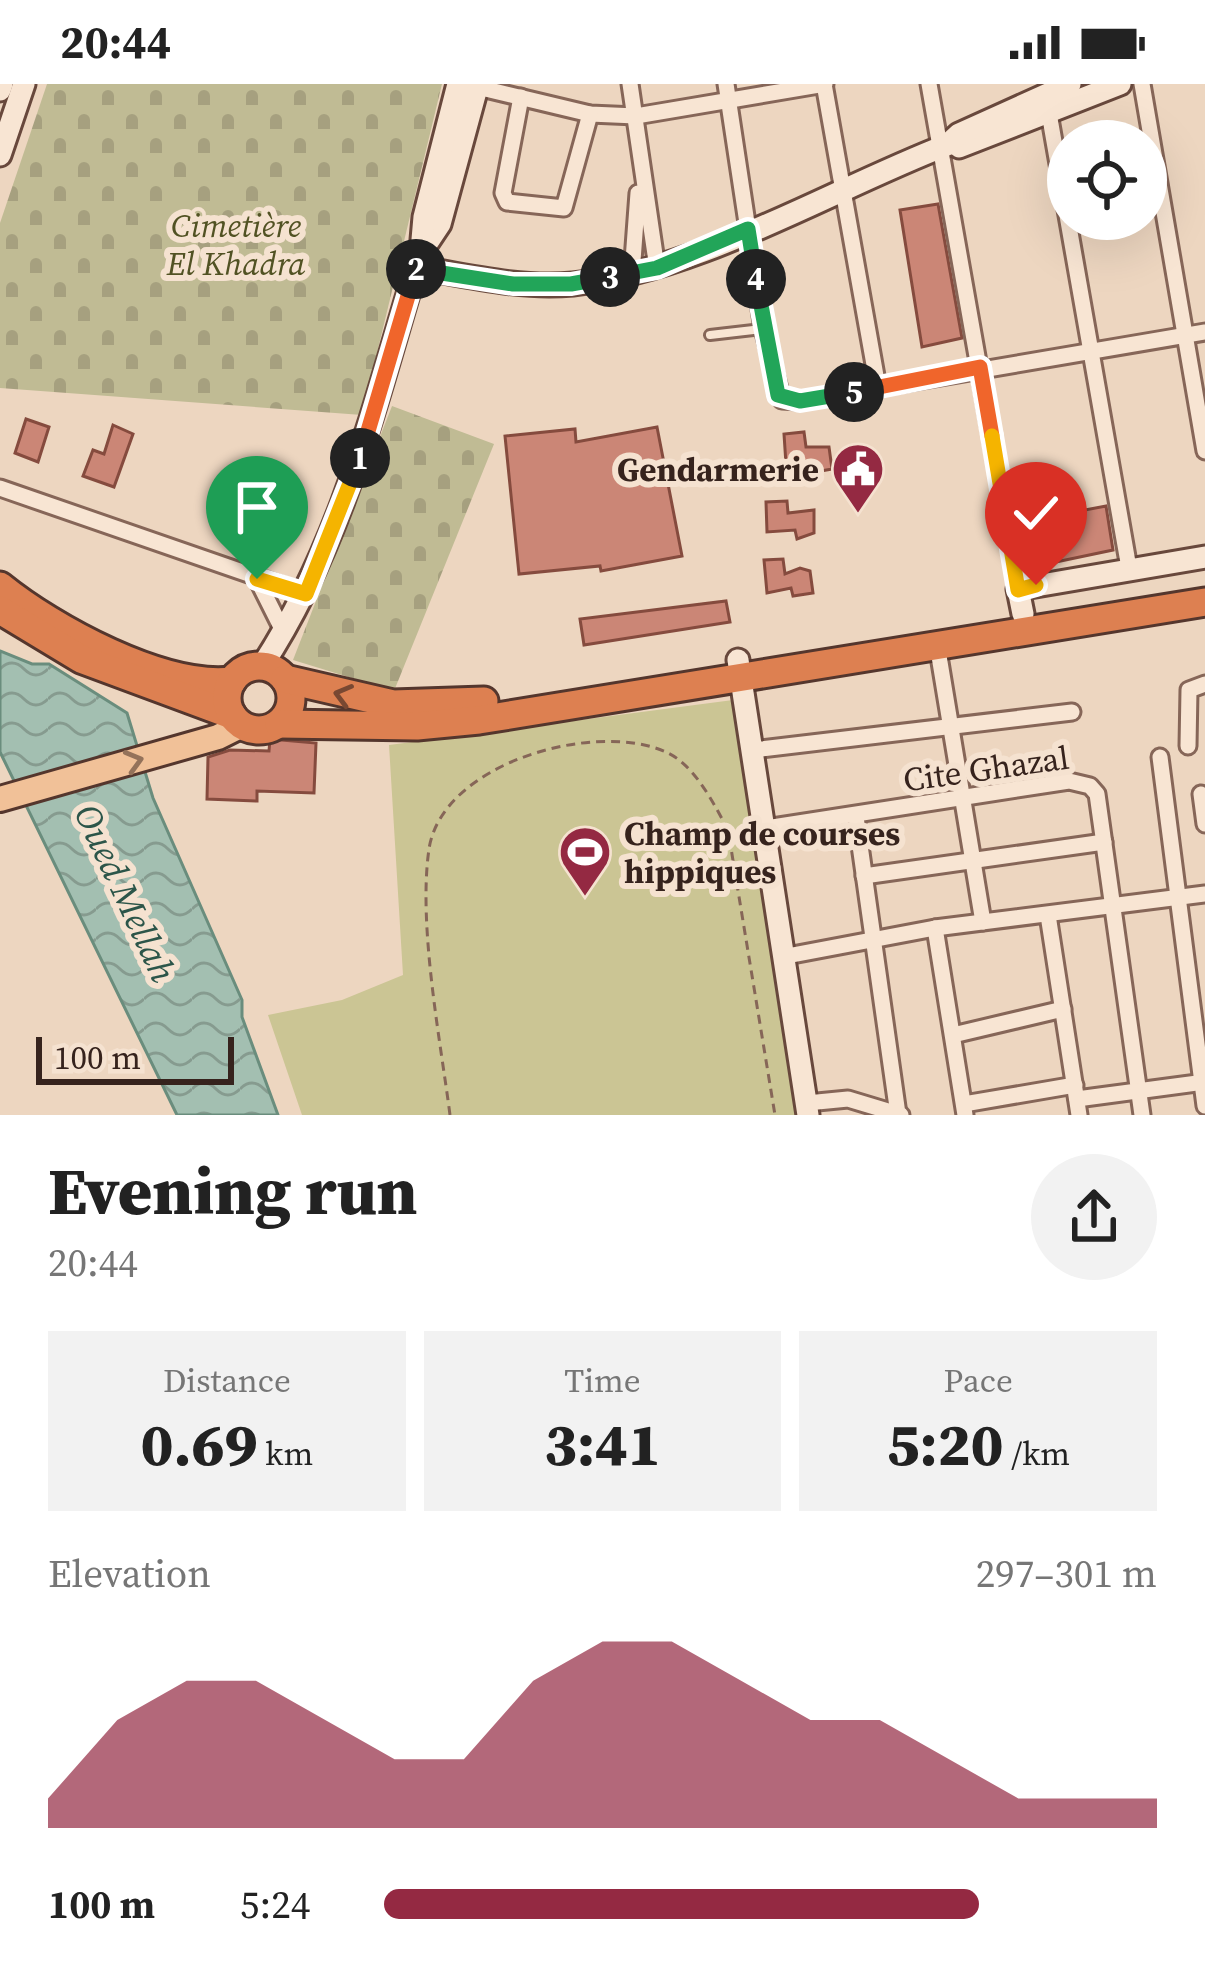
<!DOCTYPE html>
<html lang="en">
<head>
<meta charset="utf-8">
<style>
	:root { --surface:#fff; --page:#f2f2f2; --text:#222; --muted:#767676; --accent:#942942 }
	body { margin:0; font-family:"Source Serif 4",serif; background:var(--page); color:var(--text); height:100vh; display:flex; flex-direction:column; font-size:45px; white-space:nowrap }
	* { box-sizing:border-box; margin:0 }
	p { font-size:39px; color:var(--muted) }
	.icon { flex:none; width:66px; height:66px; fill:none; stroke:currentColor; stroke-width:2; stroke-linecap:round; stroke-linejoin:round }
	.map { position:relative; height:1031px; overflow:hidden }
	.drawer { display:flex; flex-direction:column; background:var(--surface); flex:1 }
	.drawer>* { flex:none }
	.controls { position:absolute; left:1047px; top:36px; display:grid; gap:24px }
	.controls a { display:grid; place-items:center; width:120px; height:120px; border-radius:50%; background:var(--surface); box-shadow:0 12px 48px #0002; font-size:60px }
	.scale { position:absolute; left:36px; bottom:30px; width:198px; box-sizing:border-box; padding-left:12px; border:6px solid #36231d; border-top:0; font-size:33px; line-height:42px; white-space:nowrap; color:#36231d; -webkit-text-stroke:9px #f5e2d0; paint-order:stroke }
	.pin { position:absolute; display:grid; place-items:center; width:102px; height:102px; color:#fff; margin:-123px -51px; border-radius:50% 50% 50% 0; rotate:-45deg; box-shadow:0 0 12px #0007 }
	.pin .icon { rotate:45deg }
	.km { position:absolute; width:60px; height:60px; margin:-30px; border-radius:50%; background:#222; color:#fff; font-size:33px; line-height:60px; text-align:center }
	.round { display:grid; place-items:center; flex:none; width:126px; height:126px; border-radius:63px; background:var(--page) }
	.headline { display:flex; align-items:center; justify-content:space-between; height:204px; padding:0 48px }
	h1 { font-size:66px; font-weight:800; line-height:90px }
	.figures { display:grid; grid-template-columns:repeat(3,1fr); gap:18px; height:204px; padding:12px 48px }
	.figures div { display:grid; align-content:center; border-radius:0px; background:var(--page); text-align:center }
	.figures b { font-size:60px; font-weight:800 }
	.figures small { font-size:33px; font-weight:400 }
	.figures p { font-size:33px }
	.chart { height:336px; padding:24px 48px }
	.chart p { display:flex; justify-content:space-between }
	.chart svg { width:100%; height:216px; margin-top:12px; fill:var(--accent); opacity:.7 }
	ul { padding:0 48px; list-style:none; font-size:39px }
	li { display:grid; grid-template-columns:192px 144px 1fr; align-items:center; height:90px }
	li i { height:30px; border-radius:15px; background:var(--accent) }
	.status { display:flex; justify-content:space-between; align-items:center; height:84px; padding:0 60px; background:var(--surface); direction:ltr }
	.status svg { height:33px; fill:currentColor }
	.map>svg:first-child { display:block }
	.cemetery { fill:url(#cemetery-stones) }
	.park { fill:#cbc594 }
	.water { fill:url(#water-waves); stroke:#6a8d7d; stroke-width:3 }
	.building { fill:#cb8676; stroke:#854b3e; stroke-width:3 }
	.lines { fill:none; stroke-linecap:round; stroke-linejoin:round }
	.lane-casing { stroke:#866658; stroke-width:14 }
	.street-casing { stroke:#866658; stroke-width:21 }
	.secondary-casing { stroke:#68483c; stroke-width:27 }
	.primary-casing { stroke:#54362d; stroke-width:30 }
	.highway-casing { stroke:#54362d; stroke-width:33 }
	.path { stroke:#866658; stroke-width:3; stroke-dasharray:9 6; stroke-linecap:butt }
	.lane { stroke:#f8e5d3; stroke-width:8 }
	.street { stroke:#f8e5d3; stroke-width:15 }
	.secondary { stroke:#f8e5d3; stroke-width:21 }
	.primary { stroke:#f1c198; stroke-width:24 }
	.highway { stroke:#dd8051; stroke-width:27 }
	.oneway { stroke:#794832 }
	.oneway2 { stroke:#94725a }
	.split-1-casing { stroke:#fff; stroke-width:24 }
	.split-2-casing { stroke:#fff; stroke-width:24 }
	.split-3-casing { stroke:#fff; stroke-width:24 }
	.split-4-casing { stroke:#fff; stroke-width:24 }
	.split-5-casing { stroke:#fff; stroke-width:24 }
	.split-6-casing { stroke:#fff; stroke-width:24 }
	.split-7-casing { stroke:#fff; stroke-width:24 }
	.split-1 { stroke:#f5b400; stroke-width:15 }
	.split-2 { stroke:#f0652b; stroke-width:15 }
	.split-3 { stroke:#22a559; stroke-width:15 }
	.split-4 { stroke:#22a559; stroke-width:15 }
	.split-5 { stroke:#22a559; stroke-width:15 }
	.split-6 { stroke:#f0652b; stroke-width:15 }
	.split-7 { stroke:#f5b400; stroke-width:15 }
	.labels { text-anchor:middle; stroke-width:12; stroke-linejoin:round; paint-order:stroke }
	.park-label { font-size:33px; font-style:italic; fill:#515223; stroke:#f5e2d0 }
	.poi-label { font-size:33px; font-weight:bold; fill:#36231d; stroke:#f5e2d0; text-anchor:end }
	.street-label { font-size:33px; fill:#36231d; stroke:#f5e2d0 }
	.water-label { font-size:36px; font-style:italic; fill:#2c5549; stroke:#f5e2d0 }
</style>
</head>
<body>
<div class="status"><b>20:44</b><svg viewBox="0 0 49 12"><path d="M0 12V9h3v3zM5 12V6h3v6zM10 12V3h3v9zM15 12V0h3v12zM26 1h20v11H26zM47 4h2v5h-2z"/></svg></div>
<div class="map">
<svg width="1205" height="1031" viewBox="0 0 1205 1031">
	<defs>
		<pattern id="cemetery-stones" width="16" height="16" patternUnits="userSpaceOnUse" patternTransform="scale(3)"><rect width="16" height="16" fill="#c0bb94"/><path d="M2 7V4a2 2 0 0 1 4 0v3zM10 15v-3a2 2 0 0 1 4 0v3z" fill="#a6a07f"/></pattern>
		<pattern id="water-waves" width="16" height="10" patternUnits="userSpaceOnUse" patternTransform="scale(3)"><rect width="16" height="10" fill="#a3bfb1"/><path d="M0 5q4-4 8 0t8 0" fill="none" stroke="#869b8f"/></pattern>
	</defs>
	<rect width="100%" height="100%" fill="#edd6c0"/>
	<g class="cemetery">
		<path d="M47,0h395l-80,331 -362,-27v-165z"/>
		<path d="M392,322l102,38 -100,247 -101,-31z"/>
	</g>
	<path class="park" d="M733,616l28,121 44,294h-503l-34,-100 74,-15 61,-25 -14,-230z"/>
	<path class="water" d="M0,567l32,13h17l78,49 26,85 89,202v17l36,98h-101l-177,-363z"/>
	<g class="building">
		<path d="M938,120l24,134 -40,9 -22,-137z"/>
		<path d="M26,335l23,8 -11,35 -23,-9z"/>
		<path d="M113,341l20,9 -19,53 -31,-11 10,-26 11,4z"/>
		<path d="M657,343l25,129 -81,15 -1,-5 -81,8 -14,-138 70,-7 1,13z"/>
		<path d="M804,348l2,15h23l3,22 -22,4 -1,-11 -23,2 -2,-30z"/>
		<path d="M787,417l1,12 26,-3v23l-17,6 -2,-9 -28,2 -1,-30z"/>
		<path d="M1106,422l7,44 -76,16 -10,-45z"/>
		<path d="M783,475l2,15 15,-6 10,3 3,22 -20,3 -2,-8 -24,5 -3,-33z"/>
		<path d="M726,517l4,21 -146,23 -4,-26z"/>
		<path d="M270,655l46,4 -2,50 -57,-2v10l-50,-2 1,-42 22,-7 39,1z"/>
	</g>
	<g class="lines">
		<g class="lane-casing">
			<path id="lane" d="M710,251l52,-6"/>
		</g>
		<g class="street-casing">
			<g id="street">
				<path d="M630,0l27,184"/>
				<path d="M726,0l37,245 19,71 17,1 406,-69"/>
				<path d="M824,0l54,303"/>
				<path d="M929,0l89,505"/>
				<path d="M1142,0l63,367"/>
				<path d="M477,3l113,27 46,2 189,-32"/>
				<path d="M521,13l-18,96 4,9 57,6 26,-94"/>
				<path d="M1049,29l80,455"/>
				<path d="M632,190l6,-81"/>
				<path d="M0,404l306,106"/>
				<path d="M257,495l27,54"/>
				<path d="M937,560l46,278"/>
				<path d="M1188,662l1,-56 16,-6"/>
				<path d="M753,666l319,-38"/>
				<path d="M1160,673l45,349"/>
				<path d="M1201,710l4,30"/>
				<path d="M856,733l42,297"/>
				<path d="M766,744l303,-47 21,5 7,8 45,321"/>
				<path d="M864,792l240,-34"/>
				<path d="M1048,831l31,200"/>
				<path d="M935,844l30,187"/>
				<path d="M787,872l148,-28 270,-34"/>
				<path d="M953,951l110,-26"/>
				<path d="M1077,1015l128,-17"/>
				<path d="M807,1019l41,-4 53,16"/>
				<path d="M964,1020l111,-19"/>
			</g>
		</g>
		<g class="secondary-casing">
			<g id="secondary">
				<path d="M0,6l2,-6"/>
				<path d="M959,63l161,-63"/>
				<path d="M0,71l24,-71"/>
				<path d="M422,167l18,-27 38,-140"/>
				<path d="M416,183c52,9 105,22 157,17 126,-13 255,-93 374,-139l12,-11 111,-50"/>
				<path d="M1023,530l-5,-25 187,-32"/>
				<path d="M738,576l70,455"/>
				<path d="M262,582c83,-127 115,-272 159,-415l3,-34 34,-133"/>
			</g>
		</g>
		<g class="primary-casing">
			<path id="primary" d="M0,715l218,-62 24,-12"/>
		</g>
		<g class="highway-casing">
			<g id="highway">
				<path d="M0,502c53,43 163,103 232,95"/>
				<path d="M0,526l81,49 151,56"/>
				<circle cx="259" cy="614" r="32"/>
				<path d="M285,595l108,25 91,-3"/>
				<path d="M279,640l138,2 62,-6 726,-118"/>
			</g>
		</g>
		<path class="path" d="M450,1031c-10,-77 -32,-190 -21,-266 13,-86 166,-129 237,-97 29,13 48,52 62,78l47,285"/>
		<use href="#lane" class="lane"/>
		<use href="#street" class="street"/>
		<use href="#secondary" class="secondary"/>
		<use href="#primary" class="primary"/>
		<use href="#highway" class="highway"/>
	</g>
	<defs><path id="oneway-chevron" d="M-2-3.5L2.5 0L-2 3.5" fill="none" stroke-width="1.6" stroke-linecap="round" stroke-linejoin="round" transform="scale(3)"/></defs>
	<use class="oneway" href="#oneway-chevron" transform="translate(343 611) rotate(-165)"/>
	<use class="oneway2" href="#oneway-chevron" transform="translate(134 677) rotate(-16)"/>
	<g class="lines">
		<g class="split-1-casing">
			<path id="split-1" d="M257,495l49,15 54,-136"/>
		</g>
		<g class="split-2-casing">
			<path id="split-2" d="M360,374l56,-189"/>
		</g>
		<g class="split-3-casing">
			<path id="split-3" d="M416,185l97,15h58l39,-7"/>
		</g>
		<g class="split-4-casing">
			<path id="split-4" d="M610,193l47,-9 91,-39 8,50"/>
		</g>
		<g class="split-5-casing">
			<path id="split-5" d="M756,195l22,116 22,6 54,-9"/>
		</g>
		<g class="split-6-casing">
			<path id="split-6" d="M854,308l126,-25 12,69"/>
		</g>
		<g class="split-7-casing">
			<path id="split-7" d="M992,352l26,154 18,-5"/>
		</g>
		<use href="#split-1" class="split-1"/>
		<use href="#split-2" class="split-2"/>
		<use href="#split-3" class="split-3"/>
		<use href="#split-4" class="split-4"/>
		<use href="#split-5" class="split-5"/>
		<use href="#split-6" class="split-6"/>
		<use href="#split-7" class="split-7"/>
	</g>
	<defs>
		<g id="civic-pin" transform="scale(2.7)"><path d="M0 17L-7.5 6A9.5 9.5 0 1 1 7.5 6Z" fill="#942942" stroke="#f5e2d0"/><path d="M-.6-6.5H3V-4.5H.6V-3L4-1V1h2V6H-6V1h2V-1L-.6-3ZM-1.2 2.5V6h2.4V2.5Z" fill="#fff"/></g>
		<g id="stadium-pin" transform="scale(2.7)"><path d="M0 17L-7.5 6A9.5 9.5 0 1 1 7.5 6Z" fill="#942942" stroke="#f5e2d0"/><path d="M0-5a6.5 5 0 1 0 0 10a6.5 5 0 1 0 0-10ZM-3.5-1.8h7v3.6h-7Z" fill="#fff"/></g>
	</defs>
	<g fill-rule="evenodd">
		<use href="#civic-pin" x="858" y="385"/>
		<use href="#stadium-pin" x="585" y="768"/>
	</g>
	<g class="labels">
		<g class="park-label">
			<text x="236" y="153">Cimetière<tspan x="236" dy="38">El Khadra</tspan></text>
		</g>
		<g class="poi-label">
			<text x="819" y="397">Gendarmerie</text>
			<text x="624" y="761" text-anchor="start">Champ de courses<tspan x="624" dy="38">hippiques</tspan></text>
		</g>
		<g class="street-label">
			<text transform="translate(986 684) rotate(-8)" y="12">Cite Ghazal</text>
		</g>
		<g class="water-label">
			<text transform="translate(126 809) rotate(65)" y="13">Oued Mellah</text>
		</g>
	</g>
</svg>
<div class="controls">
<a><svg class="icon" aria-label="locate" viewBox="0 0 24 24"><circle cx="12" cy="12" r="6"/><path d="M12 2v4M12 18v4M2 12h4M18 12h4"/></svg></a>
</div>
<div class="scale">100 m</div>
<div class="pin" style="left:257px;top:495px;background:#1e9e55"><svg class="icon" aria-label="arrive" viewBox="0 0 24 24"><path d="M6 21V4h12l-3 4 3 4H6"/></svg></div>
<div class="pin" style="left:1036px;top:501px;background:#d93025"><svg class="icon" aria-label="check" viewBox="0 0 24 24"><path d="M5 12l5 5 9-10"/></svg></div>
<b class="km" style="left:360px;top:374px">1</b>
<b class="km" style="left:416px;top:185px">2</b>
<b class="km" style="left:610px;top:193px">3</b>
<b class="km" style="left:756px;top:195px">4</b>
<b class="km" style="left:854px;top:308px">5</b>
</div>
<section class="drawer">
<div class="headline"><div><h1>Evening run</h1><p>20:44</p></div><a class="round"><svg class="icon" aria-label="share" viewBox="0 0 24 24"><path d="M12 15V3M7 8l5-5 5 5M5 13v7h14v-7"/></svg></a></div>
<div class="figures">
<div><p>Distance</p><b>0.69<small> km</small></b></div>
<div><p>Time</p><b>3:41</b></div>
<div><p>Pace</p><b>5:20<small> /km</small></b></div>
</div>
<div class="chart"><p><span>Elevation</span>297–301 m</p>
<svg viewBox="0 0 160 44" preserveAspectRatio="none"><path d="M0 44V38L10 22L20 14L30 14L40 22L50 30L60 30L70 14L80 6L90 6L100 14L110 22L120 22L130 30L140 38L150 38L160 38V44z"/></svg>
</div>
<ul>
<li><b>100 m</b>5:24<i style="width:77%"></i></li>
</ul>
</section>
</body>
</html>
